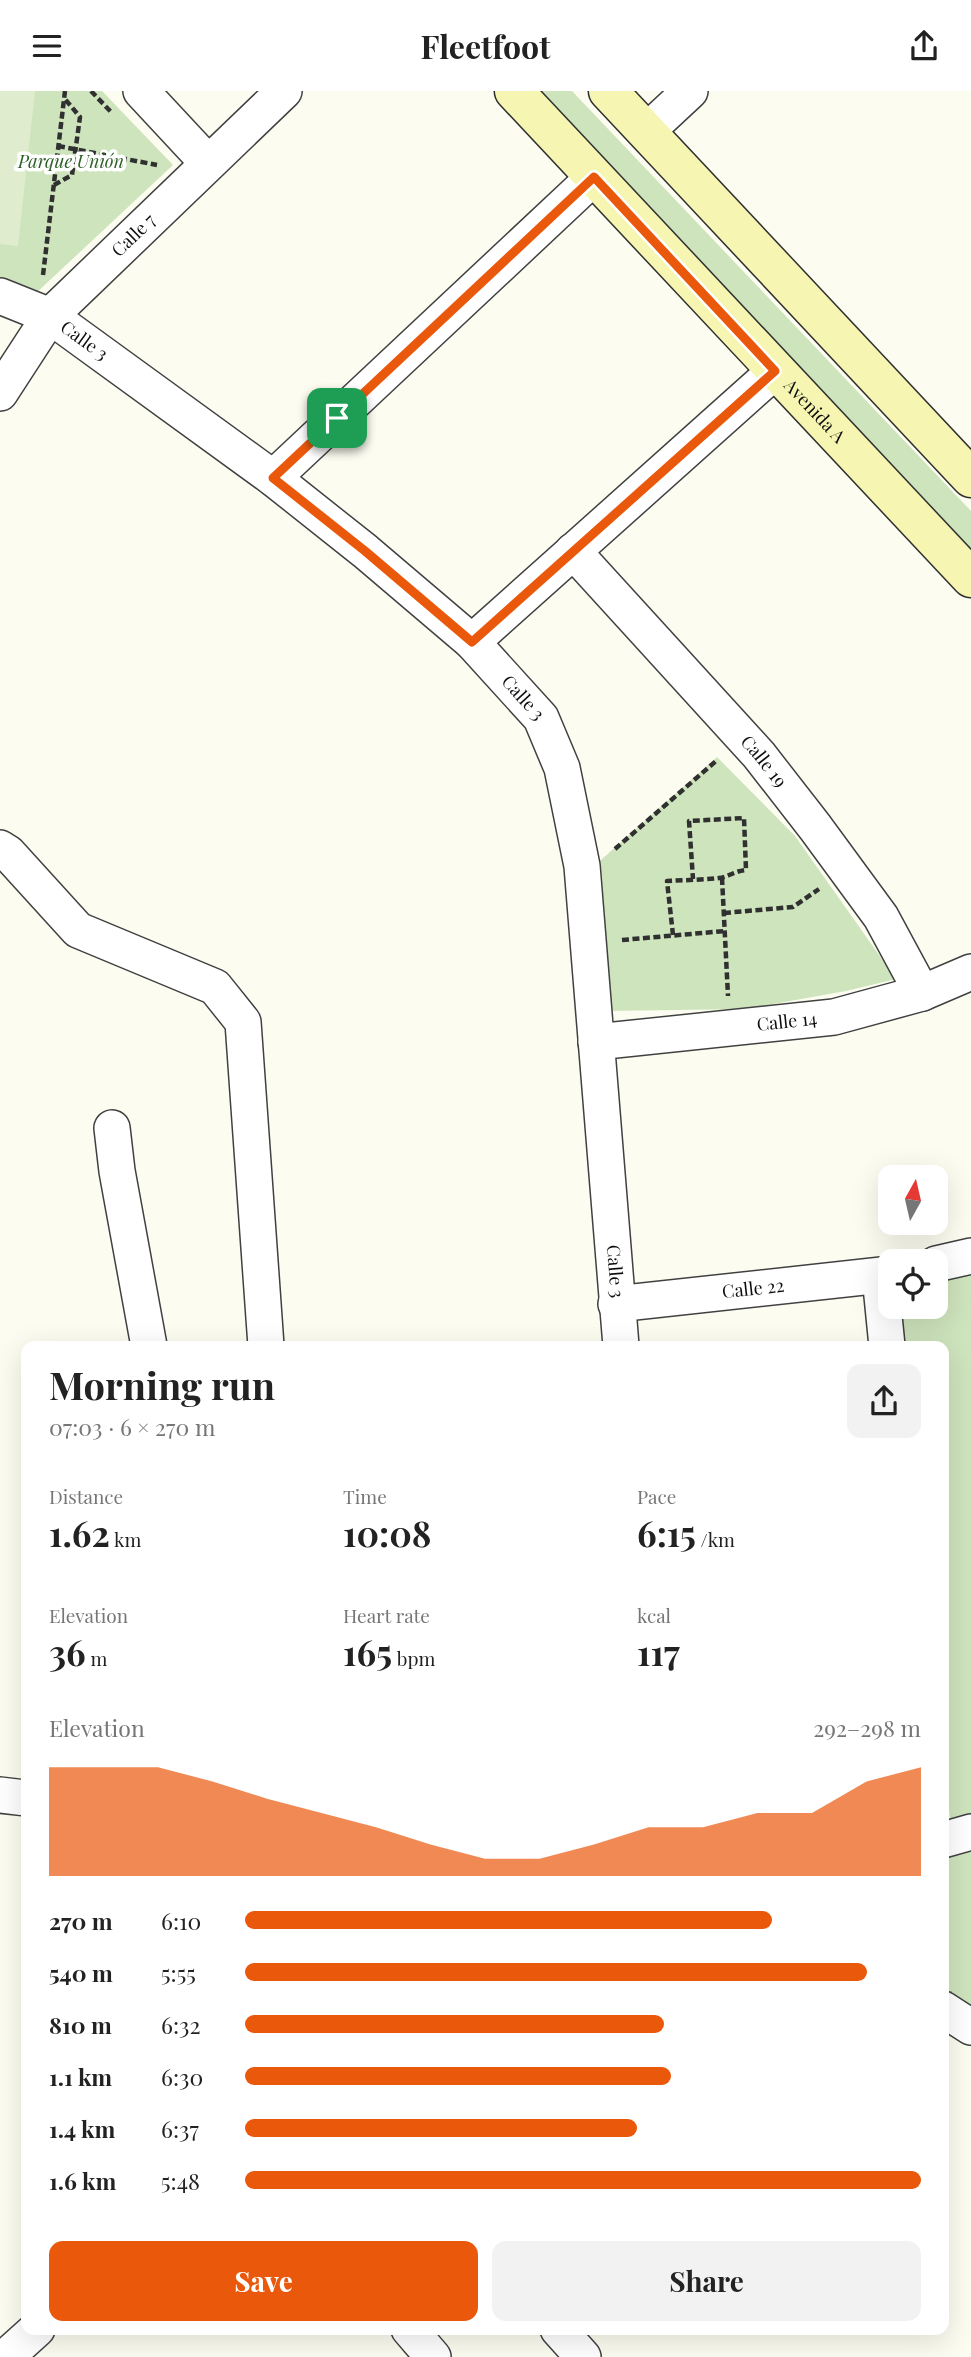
<!DOCTYPE html>
<html lang="en">
<head>
<meta charset="utf-8">
<style>
	:root { --surface:#fff; --page:#f2f2f2; --text:#222; --muted:#767676; --accent:#ea580c }
	body { margin:0; font-family:"Playfair Display",serif; background:var(--page); color:var(--text); height:100vh; display:flex; flex-direction:column; font-size:26px; white-space:nowrap }
	* { box-sizing:border-box; margin:0 }
	p { font-size:23px; color:var(--muted) }
	.icon { flex:none; width:38px; height:38px; fill:none; stroke:currentColor; stroke-width:2; stroke-linecap:round; stroke-linejoin:round }
	.map { position:relative; flex:1; overflow:hidden }
	.panel { position:absolute; left:21px; top:1250px; width:928px; height:994px; display:flex; flex-direction:column; background:var(--surface); border-radius:14px; box-shadow:0 7px 28px #0002 }
	.panel>* { flex:none }
	.needle { width:46px; rotate:8deg }
	.fabs { position:absolute; left:878px; top:1074px; display:grid; gap:14px }
	.fabs a { display:grid; place-items:center; width:70px; height:70px; border-radius:14px; background:var(--surface); box-shadow:0 7px 28px #0002; font-size:35px }
	.pin { position:absolute; display:grid; place-items:center; width:60px; height:60px; color:#fff; margin:-30px; border-radius:14px; box-shadow:0 4px 10px #0006 }
	.round { display:grid; place-items:center; flex:none; width:74px; height:74px; border-radius:14px; background:var(--page) }
	.summary { display:flex; align-items:center; justify-content:space-between; height:119px; padding:0 28px }
	h1 { font-size:38px; font-weight:700; line-height:52px }
	.figures { display:grid; grid-template-columns:repeat(3,1fr); gap:10px; height:119px; padding:7px 28px }
	.figures div { display:grid; align-content:center }
	.figures b { font-size:35px; font-weight:700 }
	.figures small { font-size:19px; font-weight:400 }
	.figures p { font-size:19px }
	.chart { height:196px; padding:14px 28px }
	.chart p { display:flex; justify-content:space-between }
	.chart svg { width:100%; height:126px; margin-top:7px; fill:var(--accent); opacity:.7 }
	.cta { display:flex; gap:14px; margin-top:auto; padding:14px 28px }
	.cta a { flex:1; height:80px; border-radius:14px; background:var(--accent); color:#fff; font-size:28px; font-weight:700; line-height:80px; text-align:center }
	.cta a+a { background:var(--page); color:var(--text) }
	ul { padding:0 28px; list-style:none; font-size:23px }
	li { display:grid; grid-template-columns:112px 84px 1fr; align-items:center; height:52px }
	li i { height:18px; border-radius:9px; background:var(--accent) }
	header { display:flex; justify-content:space-between; align-items:center; height:91px; padding:0 28px; background:var(--surface); font-size:32px; font-weight:700 }
	.map>svg:first-child { display:block }
	.green { fill:#cee4bd }
	.pitch { fill:#dfedce }
	.lines { fill:none; stroke-linecap:round; stroke-linejoin:round }
	.street-casing { stroke:#414141; stroke-width:38 }
	.secondary-casing { stroke:#303030; stroke-width:41 }
	.path { stroke:#303030; stroke-width:4.5; stroke-dasharray:7 3.5; stroke-linecap:butt }
	.street { stroke:#fff; stroke-width:35 }
	.secondary { stroke:#f6f6b2; stroke-width:38 }
	.route-casing { stroke:#fff; stroke-width:14 }
	.route { stroke:#ea580c; stroke-width:9 }
	.labels { text-anchor:middle; stroke-width:7; stroke-linejoin:round; paint-order:stroke }
	.park-label { font-size:18px; font-style:italic; fill:#2b5f25; stroke:#fff }
	.street-label { font-size:18px; fill:#0e0e0e; stroke:#fff }
</style>
</head>
<body>
<header><svg class="icon" aria-label="menu" viewBox="0 0 24 24"><path d="M4 6h16M4 12h16M4 18h16"/></svg>Fleetfoot<svg class="icon" aria-label="share" viewBox="0 0 24 24"><path d="M12 15V3M7 8l5-5 5 5M5 13v7h14v-7"/></svg></header>
<div class="map">
<svg width="971" height="2266" viewBox="0 0 971 2266">
	<rect width="100%" height="100%" fill="#fdfcf0"/>
	<g class="green">
		<path d="M0,0h102l71,74 -139,130 -34,-14z"/>
		<path d="M525,0h47l399,420v50z"/>
		<path d="M717,666l78,79 101,143 -50,12 -100,18 -139,2 -14,-144z"/>
		<path d="M971,1182v549l-20,5 -8,-69v-412h-43l-4,-39h40v-26z"/>
		<path d="M971,1753v167l-28,-17v-116l6,-29z"/>
	</g>
	<path class="pitch" d="M0,0h35l-17,155 -18,-2z"/>
	<g class="lines">
		<g class="street-casing">
			<g id="street">
				<path d="M141,0l67,72"/>
				<path d="M646,41l44,-41"/>
				<path id="s1" d="M0,205l50,20 223,162 92,73 107,91 69,76 21,50 20,98 39,480"/>
				<path id="s2" d="M0,302l50,-77 234,-225"/>
				<path d="M273,387l321,-301"/>
				<path id="s3" d="M573,460l186,204 56,72 66,90 41,76"/>
				<path d="M472,551l303,-271"/>
				<path d="M0,757l8,5 70,77 137,57 28,35 23,324"/>
				<path id="s4" d="M596,951l238,-25 88,-24 49,-21"/>
				<path d="M112,1037l5,43 32,175"/>
				<path d="M936,1173l35,-8"/>
				<path d="M880,1185l7,70"/>
				<path id="s5" d="M616,1213l275,-30"/>
				<path d="M0,1704l26,3"/>
				<path d="M943,1749l28,-8"/>
				<path d="M943,1918l28,18"/>
				<path d="M409,2238l24,28"/>
				<path d="M558,2238l25,28"/>
				<path d="M6,2266l31,-28"/>
			</g>
		</g>
		<g class="secondary-casing">
			<g id="secondary">
				<path id="s6" d="M514,0l457,487"/>
				<path d="M608,0l363,387"/>
			</g>
		</g>
		<g class="path">
			<path d="M91,0l21,22"/>
			<path d="M58,55l99,19"/>
			<path d="M54,94l18,-10 8,-58 -15,-18"/>
			<path d="M43,184l22,-184"/>
			<path d="M615,758l101,-88"/>
			<path d="M722,787l6,118"/>
			<path d="M724,822l69,-6 26,-18"/>
			<path d="M673,844l-6,-54c17,-1 35,-1 52,-3 10,-1 15,-7 27,-8l-2,-52 -55,3 4,58"/>
			<path d="M622,849l103,-9"/>
		</g>
		<use href="#street" class="street"/>
		<use href="#secondary" class="secondary"/>
	</g>
	<g class="lines">
		<g class="route-casing">
			<path id="route" d="M594,86l181,194 -303,271 -107,-91 -92,-73z"/>
		</g>
		<use href="#route" class="route"/>
	</g>
	<g class="labels">
		<g class="park-label">
			<text x="71" y="77">Parque Unión</text>
		</g>
		<g class="street-label">
			<text dy="6" stroke="none"><textPath href="#s2" startOffset="208">Calle 7</textPath></text>
			<text dy="6" stroke="none"><textPath href="#s1" startOffset="96">Calle 3</textPath></text>
			<text dy="6" stroke="none"><textPath href="#s6" startOffset="439">Avenida A</textPath></text>
			<text dy="6" stroke="none"><textPath href="#s1" startOffset="663">Calle 3</textPath></text>
			<text dy="6" stroke="none"><textPath href="#s3" startOffset="284">Calle 19</textPath></text>
			<text dy="6" stroke="none"><textPath href="#s4" startOffset="192">Calle 14</textPath></text>
			<text dy="6" stroke="none"><textPath href="#s1" startOffset="1251">Calle 3</textPath></text>
			<text dy="6" stroke="none"><textPath href="#s5" startOffset="138">Calle 22</textPath></text>
		</g>
	</g>
</svg>
<div class="fabs">
<a><svg class="needle" viewBox="-14 -14 28 28"><path d="M0-13l5 13h-10z" fill="#e53935"/><path d="M0 13l5-13h-10z" fill="#767676"/></svg></a>
<a><svg class="icon" aria-label="locate" viewBox="0 0 24 24"><circle cx="12" cy="12" r="6"/><path d="M12 2v4M12 18v4M2 12h4M18 12h4"/></svg></a>
</div>
<div class="pin" style="left:337px;top:327px;background:#1e9e55"><svg class="icon" aria-label="arrive" viewBox="0 0 24 24"><path d="M6 21V4h12l-3 4 3 4H6"/></svg></div>
<section class="panel">
<div class="summary"><div><h1>Morning run</h1><p>07:03 · 6 × 270 m</p></div><a class="round"><svg class="icon" aria-label="share" viewBox="0 0 24 24"><path d="M12 15V3M7 8l5-5 5 5M5 13v7h14v-7"/></svg></a></div>
<div class="figures">
<div><p>Distance</p><b>1.62<small> km</small></b></div>
<div><p>Time</p><b>10:08</b></div>
<div><p>Pace</p><b>6:15<small> /km</small></b></div>
</div>
<div class="figures">
<div><p>Elevation</p><b>36<small> m</small></b></div>
<div><p>Heart rate</p><b>165<small> bpm</small></b></div>
<div><p>kcal</p><b>117</b></div>
</div>
<div class="chart"><p><span>Elevation</span>292–298 m</p>
<svg viewBox="0 0 160 44" preserveAspectRatio="none"><path d="M0 44V6L10 6L20 6L30 11L40 17L50 22L60 27L70 33L80 38L90 38L100 33L110 27L120 27L130 22L140 22L150 11L160 6V44z"/></svg>
</div>
<ul>
<li><b>270 m</b>6:10<i style="width:78%"></i></li>
<li><b>540 m</b>5:55<i style="width:92%"></i></li>
<li><b>810 m</b>6:32<i style="width:62%"></i></li>
<li><b>1.1 km</b>6:30<i style="width:63%"></i></li>
<li><b>1.4 km</b>6:37<i style="width:58%"></i></li>
<li><b>1.6 km</b>5:48<i style="width:100%"></i></li>
</ul>
<div class="cta"><a>Save</a><a>Share</a></div>
</section>
</div>
</body>
</html>
